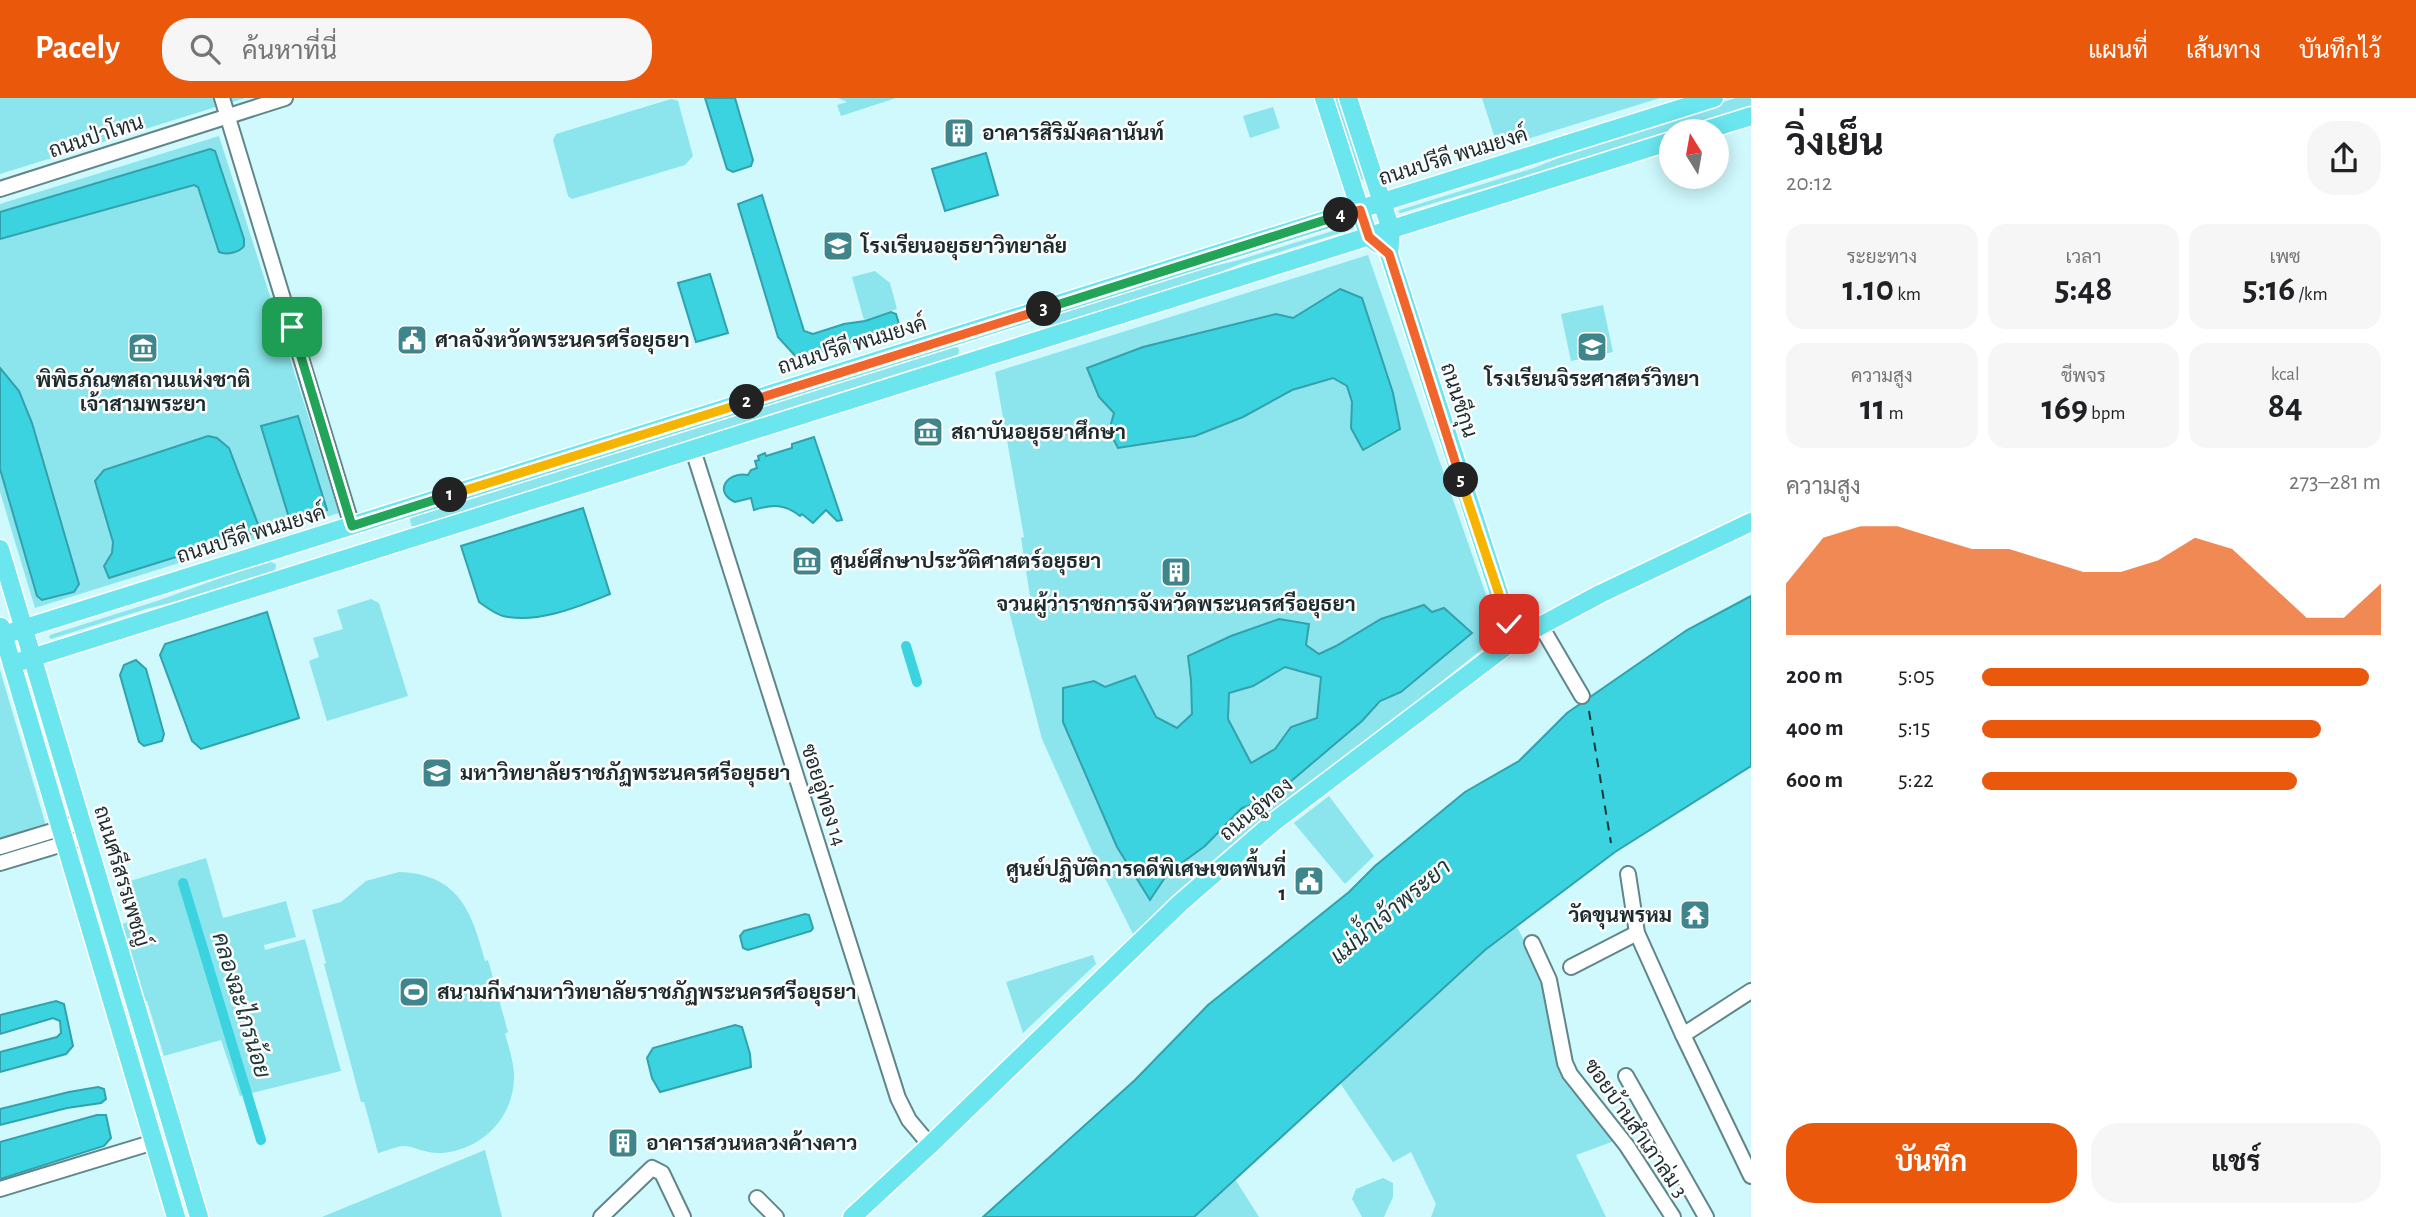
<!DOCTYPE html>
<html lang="th">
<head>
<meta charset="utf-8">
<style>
	:root { --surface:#fff; --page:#f6f6f6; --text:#202124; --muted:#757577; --accent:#ea580c }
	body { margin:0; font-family:"Alegreya Sans",Sarabun,sans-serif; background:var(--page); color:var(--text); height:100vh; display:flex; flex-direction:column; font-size:26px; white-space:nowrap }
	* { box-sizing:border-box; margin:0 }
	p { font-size:23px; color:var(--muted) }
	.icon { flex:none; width:38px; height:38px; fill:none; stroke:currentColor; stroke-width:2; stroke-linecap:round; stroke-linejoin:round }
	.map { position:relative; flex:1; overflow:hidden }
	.drawer { display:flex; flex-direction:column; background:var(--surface); width:665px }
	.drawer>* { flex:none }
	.needle { width:46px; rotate:349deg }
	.controls { position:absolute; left:1659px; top:21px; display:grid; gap:14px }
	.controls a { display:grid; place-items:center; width:70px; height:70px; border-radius:50%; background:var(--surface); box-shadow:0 4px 18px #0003; font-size:35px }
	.pin { position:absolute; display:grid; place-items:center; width:60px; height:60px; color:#fff; margin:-30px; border-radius:14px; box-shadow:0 4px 10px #0006 }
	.km { position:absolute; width:35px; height:35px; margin:-18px; border-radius:50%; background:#222; color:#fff; font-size:19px; line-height:35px; text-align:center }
	.round { display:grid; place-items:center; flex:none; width:74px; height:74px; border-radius:28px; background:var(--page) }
	.headline { display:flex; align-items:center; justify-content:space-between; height:119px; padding:0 35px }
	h1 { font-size:38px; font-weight:700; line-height:52px }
	.stats { display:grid; grid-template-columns:repeat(3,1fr); gap:10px; height:119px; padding:7px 35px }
	.stats div { display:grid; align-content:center; border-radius:18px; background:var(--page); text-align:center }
	.stats b { font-size:35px; font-weight:700 }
	.stats small { font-size:19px; font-weight:400 }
	.stats p { font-size:19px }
	.chart { height:196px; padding:14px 35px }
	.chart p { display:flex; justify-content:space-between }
	.chart svg { width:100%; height:126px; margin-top:7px; fill:var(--accent); opacity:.7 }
	.button { display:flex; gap:14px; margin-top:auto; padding:14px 35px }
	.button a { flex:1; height:80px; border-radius:28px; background:var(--accent); color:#fff; font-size:28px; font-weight:700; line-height:80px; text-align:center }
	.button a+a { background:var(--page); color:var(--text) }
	ul { padding:0 35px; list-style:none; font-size:23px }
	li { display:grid; grid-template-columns:112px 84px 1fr; align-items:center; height:52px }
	li i { height:18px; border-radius:9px; background:var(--accent) }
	header { display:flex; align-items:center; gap:42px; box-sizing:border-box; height:98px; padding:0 35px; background:var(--accent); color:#fff }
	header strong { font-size:33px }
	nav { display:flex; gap:38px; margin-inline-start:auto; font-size:24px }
	.search { width:490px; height:63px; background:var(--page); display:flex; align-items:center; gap:18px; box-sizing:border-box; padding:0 24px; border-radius:28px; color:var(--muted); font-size:26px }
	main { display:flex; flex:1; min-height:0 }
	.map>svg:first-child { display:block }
	.green { fill:#8ce4ed }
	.water { fill:#3bd3e0; stroke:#32a1ab; stroke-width:2; fill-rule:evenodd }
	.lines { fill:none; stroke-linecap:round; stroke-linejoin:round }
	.canal { stroke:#3bd3e0; stroke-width:10 }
	.ferry { stroke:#1d3638; stroke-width:2; stroke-dasharray:9 7; stroke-linecap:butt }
	.minor-casing { stroke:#60868a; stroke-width:18 }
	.major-casing { stroke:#fff; stroke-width:21 }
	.minor { stroke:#fff; stroke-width:14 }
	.major { stroke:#6be6ef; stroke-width:18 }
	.split-1-casing { stroke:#fff; stroke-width:14 }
	.split-2-casing { stroke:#fff; stroke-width:14 }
	.split-3-casing { stroke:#fff; stroke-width:14 }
	.split-4-casing { stroke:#fff; stroke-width:14 }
	.split-5-casing { stroke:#fff; stroke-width:14 }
	.split-6-casing { stroke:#fff; stroke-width:14 }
	.split-1 { stroke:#22a559; stroke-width:9 }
	.split-2 { stroke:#f5b400; stroke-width:9 }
	.split-3 { stroke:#f0652b; stroke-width:9 }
	.split-4 { stroke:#22a559; stroke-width:9 }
	.split-5 { stroke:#f0652b; stroke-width:9 }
	.split-6 { stroke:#f5b400; stroke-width:9 }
	.labels { text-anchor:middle; stroke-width:5; stroke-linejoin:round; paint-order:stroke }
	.poi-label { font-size:21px; font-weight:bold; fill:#1c2c2e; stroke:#fdfdfd; text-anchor:start }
	.street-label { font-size:21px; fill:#1c2c2e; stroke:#fdfdfd }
	.water-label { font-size:23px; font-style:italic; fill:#1d3638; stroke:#fdfdfd }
</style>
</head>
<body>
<header>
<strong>Pacely</strong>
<div class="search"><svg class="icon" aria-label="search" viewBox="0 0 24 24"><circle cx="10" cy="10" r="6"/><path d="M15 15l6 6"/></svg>ค้นหาที่นี่</div>
<nav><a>แผนที่</a><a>เส้นทาง</a><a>บันทึกไว้</a></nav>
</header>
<main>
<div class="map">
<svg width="1751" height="1119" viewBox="0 0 1751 1119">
	<rect width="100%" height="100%" fill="#cff9fd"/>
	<g class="green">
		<path d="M0,0h245l-245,76z"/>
		<path d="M838,0h58l-55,18 -4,-11 10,-3z"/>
		<path d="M1333,0h8l25,80 -2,2 -6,-2z"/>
		<path d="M1482,0h178l-162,50z"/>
		<path d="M1736,0h15v11l-71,22h-9v3c-89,28 -180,51 -270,79l-3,-1 2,-2 134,-42 68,-28z"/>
		<path d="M671,1l7,2 15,55 -8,9 -113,34 -4,-3 -15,-56 3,-6z"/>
		<path d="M1273,9l7,21 -30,10 -7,-22z"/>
		<path d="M219,38l120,377 -304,95 -35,-116v-288z"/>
		<path d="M1352,127l2,1 -1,3 -113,35 -70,28 -118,36 -5,-3 1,-9 118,-38 73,-18z"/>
		<path d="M1368,157l132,380 -286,227 -81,72 -37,-74 -54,-121 -33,-128 22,-8 -10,-65 3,-1 -29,-165z"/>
		<path d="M875,173l15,12 7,26 -33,11 -12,-43z"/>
		<path d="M1603,207l10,47 -42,9 -10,-47z"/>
		<path d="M954,247l5,4 -1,9 -542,171 -5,-4 -1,-6 5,-5z"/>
		<path d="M268,463l8,3 -1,9 -38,13 -91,23 -95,30 -2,-2 1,-2 107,-34z"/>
		<path d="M371,501l8,4 29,93 -81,25 -18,-60 10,-4 -6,-19 30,-9 -6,-19z"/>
		<path d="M0,572l55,186 -55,16z"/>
		<path d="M1329,698l45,60 -29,28 -51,-61z"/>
		<path d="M206,760l17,60 63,-17 10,36 -32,8 1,5 40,-11 36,132 -101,25 -19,-56 -57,16 -17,-55 -8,2 -22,-77 14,-5 -11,-37z"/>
		<path d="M399,774c59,2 73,39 86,89l3,-1 20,72 -3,2c4,14 9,28 9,43 0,40 -32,73 -72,76 -16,1 -26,-6 -37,-7 -8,0 -19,5 -27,7l-14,-51h-3l-37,-138 2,-1 -14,-53 29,-8 25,-21z"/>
		<path d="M1517,829l25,47 14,82 15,23 46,61 -41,15 30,62h-175l5,-13 -25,-52 -18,10 -53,-79 145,-133z"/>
		<path d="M1093,857l3,9 -73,69 -17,-51z"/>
		<path d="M485,1052l17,67h-180z"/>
		<path d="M1383,1080l10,5v14l-9,20h-22l-10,-18 4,-10z"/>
		<path d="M1235,1081l24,38h-65z"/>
	</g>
	<g class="water">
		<path d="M705,0h30l18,62 -2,6 -18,6 -6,-3z"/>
		<path d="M210,51l5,2 29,88v7c-5,7 -18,9 -25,6l-21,-65 -4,-2 -194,54v-27z"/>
		<path d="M986,55l12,42 -53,16 -13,-42z"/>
		<path d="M762,97l42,136 9,3 31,-10 21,-3 26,-9 5,2 3,10 -2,4 -99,31 -20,-22 -40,-133z"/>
		<path d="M710,176l18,59 -32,9 -18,-59z"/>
		<path d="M1340,191l22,9 31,95 7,36 -37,21 -12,-22 1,-26 -5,-16 -14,-8 -41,12 -49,27 -48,19 -77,12 -9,-17 5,-18 -15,-16 -12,-29 56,-21 133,-33 17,4z"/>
		<path d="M0,270l19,23 13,32 47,161 -5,8 -32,8 -5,-4 -37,-127z"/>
		<path d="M298,318l29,94 -37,11 -29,-95z"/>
		<path d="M208,338l9,2 12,10 30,79v4l-150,47 -5,-12 8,-13 1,-11 -18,-61 9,-11z"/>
		<path d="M814,339l28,83 -5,1 -11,-11 -13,13 -11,-9 -2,2c-15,-12 -27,-12 -46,-6l-3,-12 -16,4c-22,-10 -8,-31 13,-27l3,-5 6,-2 -2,-7 4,-1 -1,-4 7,-3 1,3 26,-8v-4z"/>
		<path d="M583,410l27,86c-33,13 -72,30 -107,22 -8,-2 -17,-9 -24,-14l-18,-56z"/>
		<path d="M1751,498v170l-136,86 -130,98 -291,267h-211l152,-137 73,-75 141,-113 26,-26 90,-74 54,-31 48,-48 120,-83z"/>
		<path d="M1424,507l8,7 12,-4 28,25 -71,59 -21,9 -18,20 -92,78 -28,9 -37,38 -37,27 -18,27 -33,-53 -54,-125v-34l31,-7 11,6 30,-11 21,41 21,11 15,-14 -1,-34 -3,-24 43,-20 48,-17 30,5 -3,21 13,9 17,-8 45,-27zM1285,569l36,10 -4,41 -26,9 -16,22 -24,14 -23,-44 1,-26 24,-7z"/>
		<path d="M267,514l32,106 -98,31 -9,-8 -32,-86 5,-11z"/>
		<path d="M136,562l10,9 18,65 -2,7 -18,5 -5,-4 -19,-67 4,-10z"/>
		<path d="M805,816l4,1 4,13 -2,3 -63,19 -5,-2 -3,-12 4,-5z"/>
		<path d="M56,903l8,3 9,42 -7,8 -66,18v-20l57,-15 4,-4 -1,-12 -7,-3 -53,16v-19z"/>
		<path d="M735,927l7,2 8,27 1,13 -91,25 -8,-14 -5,-20 6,-10z"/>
		<path d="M98,989l6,2 2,10 -5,4 -34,5 -67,17v-16l69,-17z"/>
		<path d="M97,1017h9l5,23 -7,8 -104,33v-37z"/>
	</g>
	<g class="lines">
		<g class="canal">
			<path d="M906,548l11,36"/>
			<path d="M183,785l78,257"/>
		</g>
		<path class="ferry" d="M1589,613l22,132"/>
		<g class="minor-casing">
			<g id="minor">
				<path d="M222,0l130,428"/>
				<path d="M0,91l285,-91"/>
				<path d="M693,352l205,648 11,22 21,25"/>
				<path d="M1541,528l41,70"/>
				<path d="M0,749l82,-25"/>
				<path d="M0,765l86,-26"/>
				<path d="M1628,776l9,59 46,102 68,141"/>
				<path d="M1532,845l17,37 16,83 5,11 57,72 46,71"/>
				<path d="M1571,869l66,-34"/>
				<path d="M1683,937l68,-44"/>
				<path d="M1626,978l80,141"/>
				<path d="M0,1091l154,-47"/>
				<path d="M757,1100l19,19"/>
				<path d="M601,1119l51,-49 10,5 21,44"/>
			</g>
		</g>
		<g class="major-casing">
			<g id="major">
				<path d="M1324,0l45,139 9,7"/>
				<path d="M1348,0l43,132 -2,24 125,386"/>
				<path d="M1703,33l48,-15"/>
				<path d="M0,451l199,668"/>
				<path d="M1,529l175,590"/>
				<path d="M3,537l1711,-537"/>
				<path d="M12,566l1659,-523"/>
				<path d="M852,1119l78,-72 249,-241 96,-83 239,-181 86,-46 151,-72"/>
			</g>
		</g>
		<use href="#minor" class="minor"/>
		<use href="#major" class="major"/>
	</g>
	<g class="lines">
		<g class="split-1-casing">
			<path id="split-1" d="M292,229l60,199 98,-31"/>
		</g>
		<g class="split-2-casing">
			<path id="split-2" d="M450,397l297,-93"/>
		</g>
		<g class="split-3-casing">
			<path id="split-3" d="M747,304l297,-93"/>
		</g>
		<g class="split-4-casing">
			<path id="split-4" d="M1044,211l297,-94"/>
		</g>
		<g class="split-5-casing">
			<path id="split-5" d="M1341,117l19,-5 9,27 20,17 72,226"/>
		</g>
		<g class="split-6-casing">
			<path id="split-6" d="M1461,382l48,144"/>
		</g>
		<use href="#split-1" class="split-1"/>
		<use href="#split-2" class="split-2"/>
		<use href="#split-3" class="split-3"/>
		<use href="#split-4" class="split-4"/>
		<use href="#split-5" class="split-5"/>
		<use href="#split-6" class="split-6"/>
	</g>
	<defs>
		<g id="building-square" transform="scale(1.575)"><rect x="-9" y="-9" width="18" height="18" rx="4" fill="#3e858c" stroke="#fdfdfd"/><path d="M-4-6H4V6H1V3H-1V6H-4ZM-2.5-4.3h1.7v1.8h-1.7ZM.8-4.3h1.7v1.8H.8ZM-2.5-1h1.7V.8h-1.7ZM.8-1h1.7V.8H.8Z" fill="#fff"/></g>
		<g id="school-square" transform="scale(1.575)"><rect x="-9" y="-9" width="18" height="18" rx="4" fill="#3e858c" stroke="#fdfdfd"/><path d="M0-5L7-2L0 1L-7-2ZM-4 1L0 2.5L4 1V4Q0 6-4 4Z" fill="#fff"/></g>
		<g id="civic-square" transform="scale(1.575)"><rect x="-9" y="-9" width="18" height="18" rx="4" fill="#3e858c" stroke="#fdfdfd"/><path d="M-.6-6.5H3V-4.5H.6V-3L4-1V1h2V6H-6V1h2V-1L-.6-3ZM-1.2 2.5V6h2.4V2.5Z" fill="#fff"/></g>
		<g id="museum-square" transform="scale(1.575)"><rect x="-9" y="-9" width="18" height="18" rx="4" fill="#3e858c" stroke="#fdfdfd"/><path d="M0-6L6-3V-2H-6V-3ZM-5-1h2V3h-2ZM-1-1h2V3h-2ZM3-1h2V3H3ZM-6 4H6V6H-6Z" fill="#fff"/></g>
		<g id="university-square" transform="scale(1.575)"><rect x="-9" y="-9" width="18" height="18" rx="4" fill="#3e858c" stroke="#fdfdfd"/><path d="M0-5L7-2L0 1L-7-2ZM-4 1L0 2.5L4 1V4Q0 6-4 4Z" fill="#fff"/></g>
		<g id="temple-square" transform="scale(1.575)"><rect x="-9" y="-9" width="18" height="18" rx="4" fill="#3e858c" stroke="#fdfdfd"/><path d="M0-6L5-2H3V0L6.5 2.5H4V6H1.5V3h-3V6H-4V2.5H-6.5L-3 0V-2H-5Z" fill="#fff"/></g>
		<g id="stadium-square" transform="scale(1.575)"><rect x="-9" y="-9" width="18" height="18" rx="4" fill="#3e858c" stroke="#fdfdfd"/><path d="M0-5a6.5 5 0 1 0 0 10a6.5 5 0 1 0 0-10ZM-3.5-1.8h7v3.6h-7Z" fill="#fff"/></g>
	</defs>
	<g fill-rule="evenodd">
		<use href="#building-square" x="959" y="35"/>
		<use href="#school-square" x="838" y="148"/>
		<use href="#civic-square" x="412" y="242"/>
		<use href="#school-square" x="1592" y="249"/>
		<use href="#museum-square" x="143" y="250"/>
		<use href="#museum-square" x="928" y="334"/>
		<use href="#museum-square" x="807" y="463"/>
		<use href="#building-square" x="1176" y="474"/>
		<use href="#university-square" x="437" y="675"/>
		<use href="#civic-square" x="1309" y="783"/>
		<use href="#temple-square" x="1695" y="817"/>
		<use href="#stadium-square" x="414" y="894"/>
		<use href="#building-square" x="623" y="1045"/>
	</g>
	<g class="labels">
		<g class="poi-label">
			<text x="982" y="42">อาคารสิริมังคลานันท์</text>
			<text x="861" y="155">โรงเรียนอยุธยาวิทยาลัย</text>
			<text x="435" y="249">ศาลจังหวัดพระนครศรีอยุธยา</text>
			<text x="1592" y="288" text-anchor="middle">โรงเรียนจิระศาสตร์วิทยา</text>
			<text x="143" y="289" text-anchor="middle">พิพิธภัณฑสถานแห่งชาติ<tspan x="143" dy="24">เจ้าสามพระยา</tspan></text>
			<text x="951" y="341">สถาบันอยุธยาศึกษา</text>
			<text x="830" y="470">ศูนย์ศึกษาประวัติศาสตร์อยุธยา</text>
			<text x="1176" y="513" text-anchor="middle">จวนผู้ว่าราชการจังหวัดพระนครศรีอยุธยา</text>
			<text x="460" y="682">มหาวิทยาลัยราชภัฏพระนครศรีอยุธยา</text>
			<text x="1286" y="778" text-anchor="end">ศูนย์ปฏิบัติการคดีพิเศษเขตพื้นที่<tspan x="1286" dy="24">1</tspan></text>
			<text x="1672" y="824" text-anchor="end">วัดขุนพรหม</text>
			<text x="437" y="901">สนามกีฬามหาวิทยาลัยราชภัฏพระนครศรีอยุธยา</text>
			<text x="646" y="1052">อาคารสวนหลวงค้างคาว</text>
		</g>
		<g class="street-label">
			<text transform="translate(96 38) rotate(-18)" y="7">ถนนป่าโทน</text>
			<text transform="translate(1453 58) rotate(-17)" y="7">ถนนปรีดี พนมยงค์</text>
			<text transform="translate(852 247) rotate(-17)" y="7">ถนนปรีดี พนมยงค์</text>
			<text transform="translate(1459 302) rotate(72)" y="7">ถนนชีกุน</text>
			<text transform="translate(251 436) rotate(-17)" y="7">ถนนปรีดี พนมยงค์</text>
			<text transform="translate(824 697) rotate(72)" y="7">ซอยอู่ทอง 14</text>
			<text transform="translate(1256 711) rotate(-39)" y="7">ถนนอู่ทอง</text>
			<text transform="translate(122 778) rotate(73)" y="7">ถนนศรีสรรเพชญ์</text>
			<text transform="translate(1636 1030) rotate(55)" y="7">ซอยบ้านสำเภาล่ม 3</text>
		</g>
		<g class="water-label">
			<text transform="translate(1390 813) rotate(-40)" y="8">แม่น้ำเจ้าพระยา</text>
			<text transform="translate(242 907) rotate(73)" y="8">คลองฉะไกรน้อย</text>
		</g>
	</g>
</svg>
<div class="controls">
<a><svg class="needle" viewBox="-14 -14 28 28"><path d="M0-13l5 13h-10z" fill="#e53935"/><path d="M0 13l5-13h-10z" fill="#757577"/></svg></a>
</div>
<div class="pin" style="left:292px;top:229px;background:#1e9e55"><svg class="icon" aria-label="arrive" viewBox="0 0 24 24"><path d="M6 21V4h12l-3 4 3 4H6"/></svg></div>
<div class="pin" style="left:1509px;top:526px;background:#d93025"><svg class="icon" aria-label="check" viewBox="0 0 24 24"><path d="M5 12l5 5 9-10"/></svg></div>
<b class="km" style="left:450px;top:397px">1</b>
<b class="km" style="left:747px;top:304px">2</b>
<b class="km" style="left:1044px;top:211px">3</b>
<b class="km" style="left:1341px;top:117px">4</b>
<b class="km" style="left:1461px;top:382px">5</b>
</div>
<section class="drawer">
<div class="headline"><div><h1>วิ่งเย็น</h1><p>20:12</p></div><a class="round"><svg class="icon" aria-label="share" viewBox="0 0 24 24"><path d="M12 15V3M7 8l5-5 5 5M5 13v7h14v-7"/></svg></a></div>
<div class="stats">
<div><p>ระยะทาง</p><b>1.10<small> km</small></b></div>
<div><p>เวลา</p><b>5:48</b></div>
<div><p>เพซ</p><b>5:16<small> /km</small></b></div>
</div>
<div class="stats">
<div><p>ความสูง</p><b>11<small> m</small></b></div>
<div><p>ชีพจร</p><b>169<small> bpm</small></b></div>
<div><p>kcal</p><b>84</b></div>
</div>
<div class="chart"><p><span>ความสูง</span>273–281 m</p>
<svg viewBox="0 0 160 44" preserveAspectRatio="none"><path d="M0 44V26L10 10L20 6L30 6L40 10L50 14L60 14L70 18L80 22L90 22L100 18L110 10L120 14L130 26L140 38L150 38L160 26V44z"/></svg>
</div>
<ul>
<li><b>200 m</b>5:05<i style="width:97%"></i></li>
<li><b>400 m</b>5:15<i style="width:85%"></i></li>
<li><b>600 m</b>5:22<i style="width:79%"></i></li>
</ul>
<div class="button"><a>บันทึก</a><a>แชร์</a></div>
</section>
</main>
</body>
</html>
